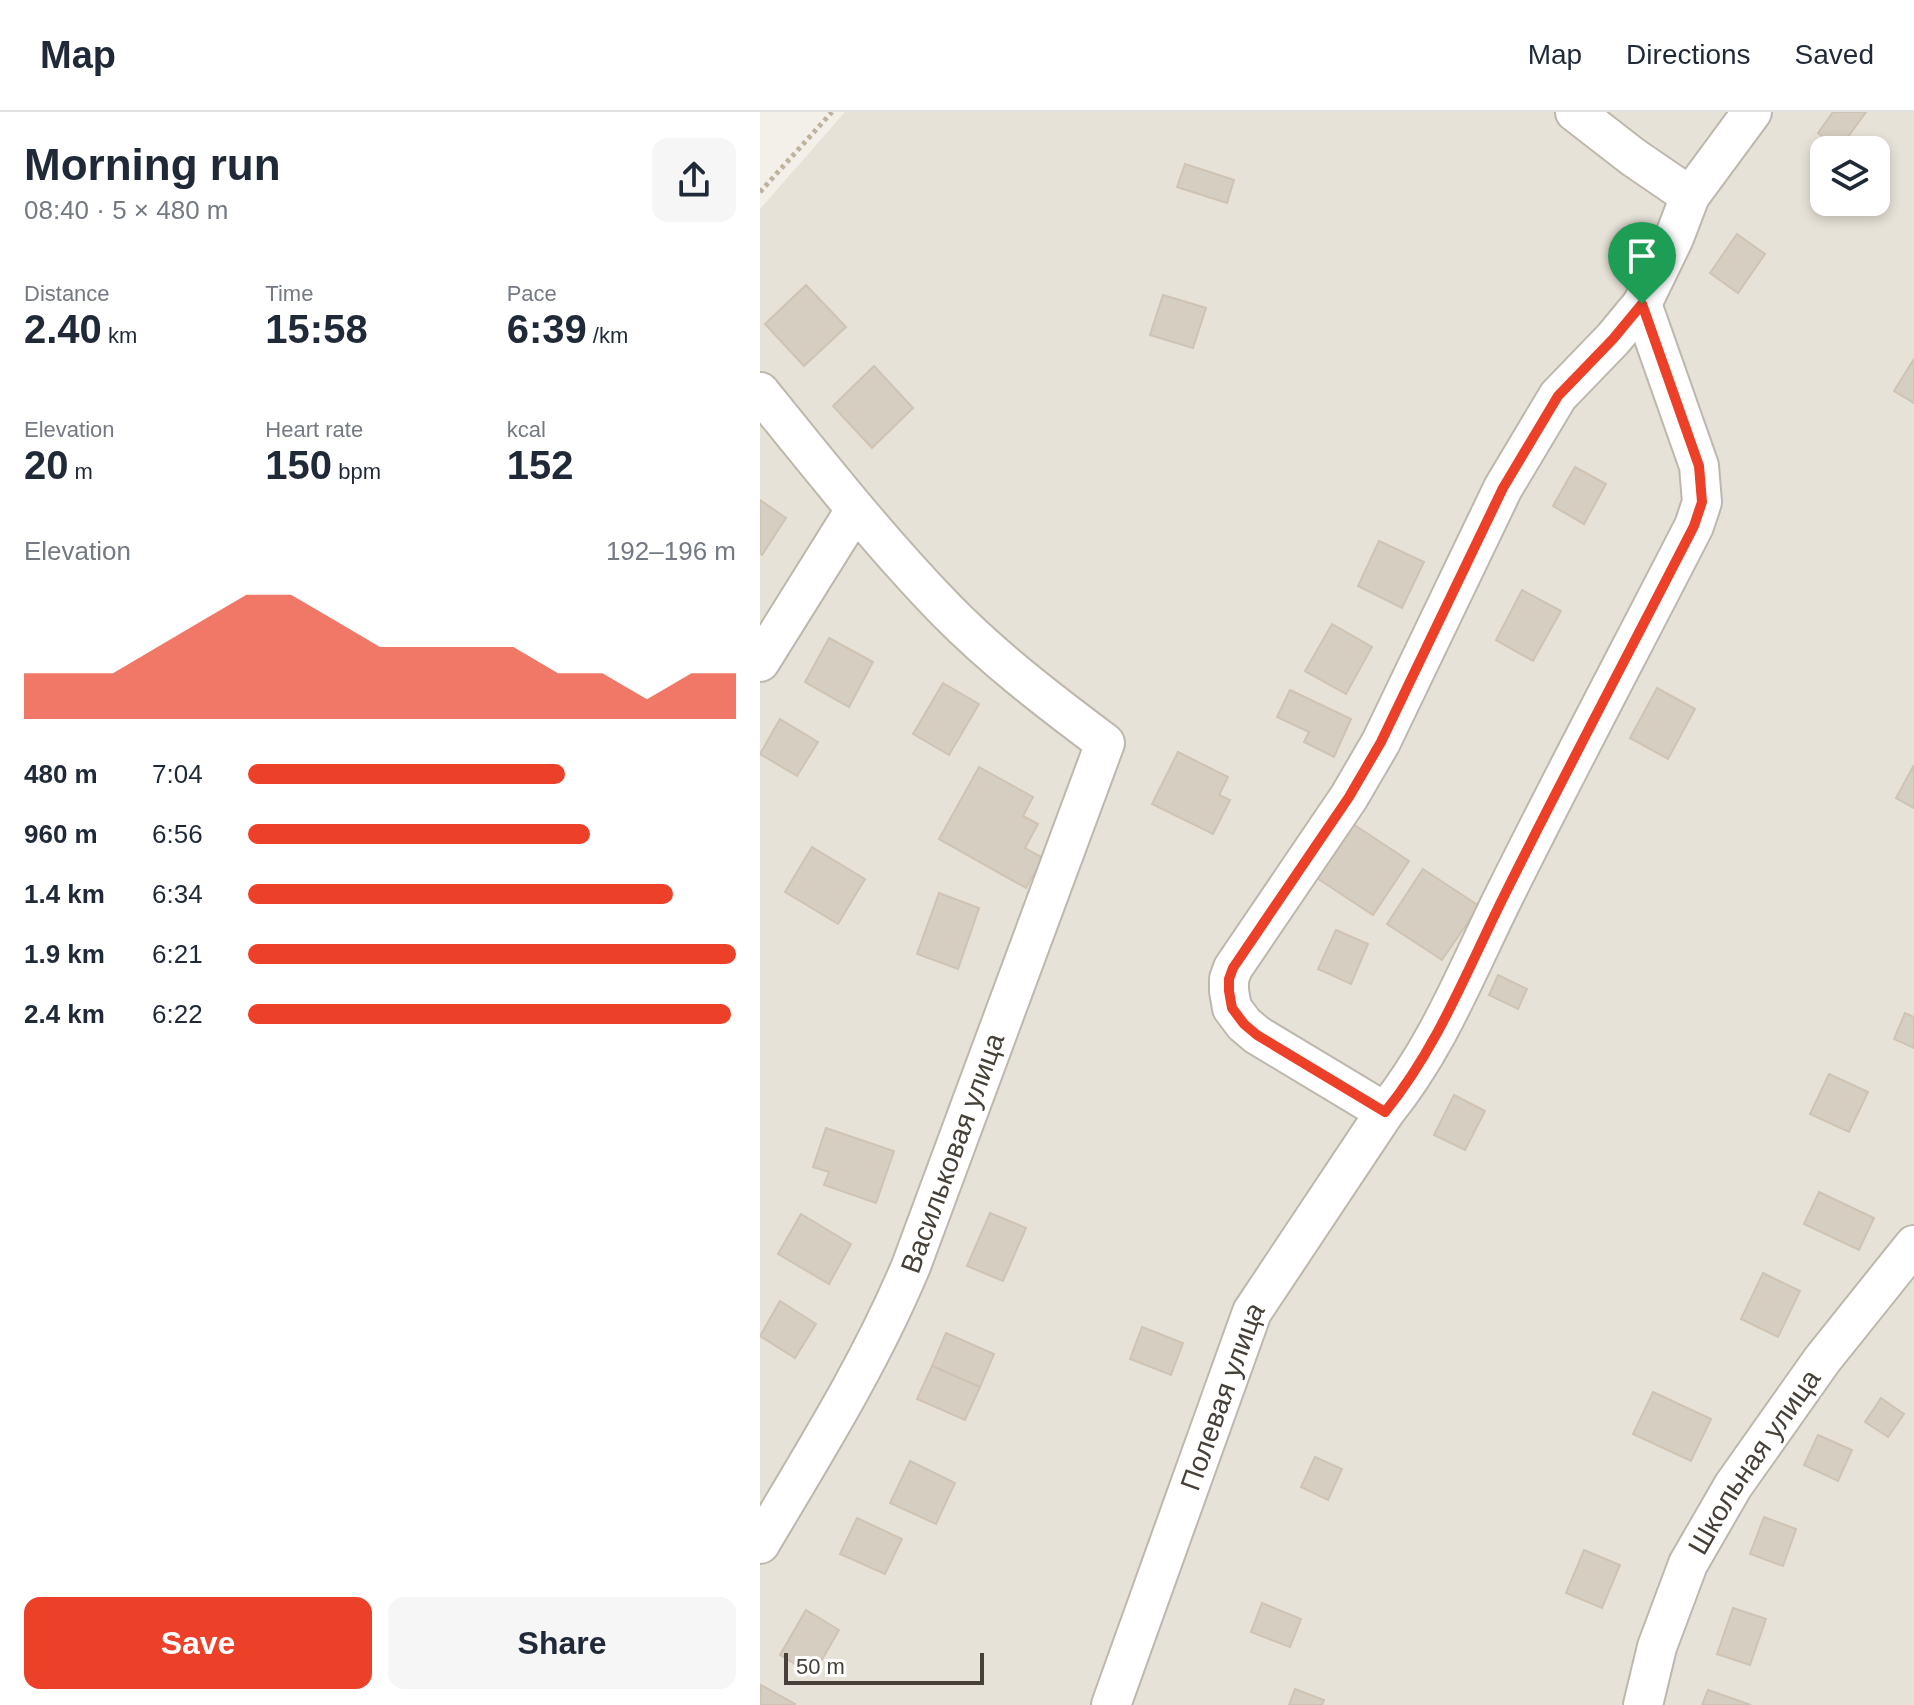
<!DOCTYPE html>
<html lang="en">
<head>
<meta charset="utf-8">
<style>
	:root { --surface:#fff; --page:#f6f6f7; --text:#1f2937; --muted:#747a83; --line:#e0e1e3; --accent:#ec4028 }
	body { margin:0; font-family:Arial,sans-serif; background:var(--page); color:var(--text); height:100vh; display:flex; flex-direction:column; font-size:30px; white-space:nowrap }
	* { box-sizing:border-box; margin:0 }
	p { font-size:26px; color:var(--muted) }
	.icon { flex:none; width:44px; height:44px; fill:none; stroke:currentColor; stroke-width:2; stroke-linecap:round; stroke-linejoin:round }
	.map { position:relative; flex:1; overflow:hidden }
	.details { display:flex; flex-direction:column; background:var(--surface); width:760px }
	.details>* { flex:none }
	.tools { position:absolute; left:1050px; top:24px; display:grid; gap:16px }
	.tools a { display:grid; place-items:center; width:80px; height:80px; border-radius:16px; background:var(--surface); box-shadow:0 4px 12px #0003; font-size:40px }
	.scale { position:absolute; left:24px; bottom:20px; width:200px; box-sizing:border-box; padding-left:8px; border:4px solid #474038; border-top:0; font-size:22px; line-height:28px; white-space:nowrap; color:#474038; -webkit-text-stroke:6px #fff; paint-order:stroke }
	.pin { position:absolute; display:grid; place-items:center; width:68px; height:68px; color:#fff; margin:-82px -34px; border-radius:50% 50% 50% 0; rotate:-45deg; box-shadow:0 0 8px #0007 }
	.pin .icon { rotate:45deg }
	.round { display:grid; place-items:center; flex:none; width:84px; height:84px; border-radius:16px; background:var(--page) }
	.headline { display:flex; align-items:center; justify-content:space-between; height:136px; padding:0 24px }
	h1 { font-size:44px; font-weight:600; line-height:60px }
	.stats { display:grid; grid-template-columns:repeat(3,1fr); gap:12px; height:136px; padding:8px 24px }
	.stats div { display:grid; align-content:center }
	.stats b { font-size:40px; font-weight:600 }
	.stats small { font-size:22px; font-weight:400 }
	.stats p { font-size:22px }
	.chart { height:224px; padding:16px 24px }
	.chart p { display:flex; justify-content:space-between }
	.chart svg { width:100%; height:144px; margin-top:8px; fill:var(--accent); opacity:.7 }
	.button { display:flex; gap:16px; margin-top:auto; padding:16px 24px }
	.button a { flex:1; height:92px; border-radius:16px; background:var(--accent); color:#fff; font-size:32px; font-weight:600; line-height:92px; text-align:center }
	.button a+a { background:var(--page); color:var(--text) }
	ul { padding:0 24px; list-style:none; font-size:26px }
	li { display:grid; grid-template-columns:128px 96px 1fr; align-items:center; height:60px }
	li i { height:20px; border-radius:10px; background:var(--accent) }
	header { display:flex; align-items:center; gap:48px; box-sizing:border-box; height:112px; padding:0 40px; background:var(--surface); border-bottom:2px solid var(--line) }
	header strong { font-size:38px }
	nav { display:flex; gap:44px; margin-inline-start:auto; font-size:28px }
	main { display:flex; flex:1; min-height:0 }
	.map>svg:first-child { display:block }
	.residential { fill:#e7e2d7; fill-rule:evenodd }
	.building { fill:#d7cec2; stroke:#cfc3b3; stroke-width:2 }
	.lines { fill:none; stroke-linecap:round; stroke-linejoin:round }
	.minor-casing { stroke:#beb7ac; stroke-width:42 }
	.path { stroke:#bfb39e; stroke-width:5; stroke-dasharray:4 4; stroke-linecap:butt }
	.minor { stroke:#fff; stroke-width:38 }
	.route-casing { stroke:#fff; stroke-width:16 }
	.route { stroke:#ec4028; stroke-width:10 }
	.labels { text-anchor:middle; stroke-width:8; stroke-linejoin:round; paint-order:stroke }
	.street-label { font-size:28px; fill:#474038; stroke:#fff }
</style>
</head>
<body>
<header>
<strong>Map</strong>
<nav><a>Map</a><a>Directions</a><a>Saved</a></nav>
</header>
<main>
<section class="details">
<div class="headline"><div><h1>Morning run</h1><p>08:40 · 5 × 480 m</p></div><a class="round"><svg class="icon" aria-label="share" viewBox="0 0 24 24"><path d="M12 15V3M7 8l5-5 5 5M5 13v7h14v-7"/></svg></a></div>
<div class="stats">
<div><p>Distance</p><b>2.40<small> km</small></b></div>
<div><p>Time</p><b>15:58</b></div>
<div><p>Pace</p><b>6:39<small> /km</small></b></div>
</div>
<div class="stats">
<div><p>Elevation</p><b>20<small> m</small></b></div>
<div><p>Heart rate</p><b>150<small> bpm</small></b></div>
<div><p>kcal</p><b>152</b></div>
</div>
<div class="chart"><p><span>Elevation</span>192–196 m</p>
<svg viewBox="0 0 160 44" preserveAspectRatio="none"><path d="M0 44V30L10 30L20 30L30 22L40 14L50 6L60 6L70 14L80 22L90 22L100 22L110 22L120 30L130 30L140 38L150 30L160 30V44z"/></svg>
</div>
<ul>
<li><b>480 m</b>7:04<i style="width:65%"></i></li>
<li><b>960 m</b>6:56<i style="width:70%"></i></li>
<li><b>1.4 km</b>6:34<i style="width:87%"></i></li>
<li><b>1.9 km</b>6:21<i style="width:100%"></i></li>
<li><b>2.4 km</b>6:22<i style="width:99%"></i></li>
</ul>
<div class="button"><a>Save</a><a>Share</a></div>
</section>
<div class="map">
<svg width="1154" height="1593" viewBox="0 0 1154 1593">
	<rect width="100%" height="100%" fill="#f3f0e9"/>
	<path class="residential" d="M85,0h1069v1593h-1154v-1496zM1064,38h52v52h-52z"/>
	<g class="building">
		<path d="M1073,0h33l-27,37 -21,-16z"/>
		<path d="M425,52l49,16 -7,23 -50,-16z"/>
		<path d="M977,122l28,20 -27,39 -28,-20z"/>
		<path d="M46,173l40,42 -42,39 -39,-42z"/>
		<path d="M403,183l43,13 -13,40 -43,-13z"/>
		<path d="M1154,247v44l-20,-12z"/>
		<path d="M114,254l39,42 -41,40 -39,-42z"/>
		<path d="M815,355l31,17 -22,40 -31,-18z"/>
		<path d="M0,388l26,18 -24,37 -2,-2z"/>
		<path d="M619,429l45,21 -22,46 -44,-22z"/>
		<path d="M762,478l39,21 -28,50 -37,-21z"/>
		<path d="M572,512l40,23 -26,47 -41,-23z"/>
		<path d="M69,526l44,24 -24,45 -44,-25z"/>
		<path d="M183,571l36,21 -30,51 -36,-21z"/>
		<path d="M897,576l38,21 -27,50 -38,-21z"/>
		<path d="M530,578l61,29 -17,38 -30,-15 5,-10 -32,-15z"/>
		<path d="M20,607l38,23 -21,34 -37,-22z"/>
		<path d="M418,640l50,25 -9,18 11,5 -17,34 -61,-30z"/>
		<path d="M1154,653v43l-18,-10z"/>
		<path d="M219,655l54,30 -10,19 15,8 -13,24 18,10 -17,30 -87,-49z"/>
		<path d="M593,712l56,37 -36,54 -56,-37z"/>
		<path d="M52,735l53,32 -27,45 -53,-32z"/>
		<path d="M663,757l56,37 -37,54 -55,-36z"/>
		<path d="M179,781l40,15 -21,61 -41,-15z"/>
		<path d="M576,818l32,14 -17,40 -33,-15z"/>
		<path d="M738,863l29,14 -9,20 -29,-14z"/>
		<path d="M1145,901l9,4v31l-20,-9z"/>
		<path d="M1069,962l39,18 -19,40 -39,-18z"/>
		<path d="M694,983l31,16 -20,39 -31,-15z"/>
		<path d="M66,1016l68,23 -18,52 -52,-18 5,-13 -16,-5z"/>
		<path d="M1059,1080l55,26 -15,32 -55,-26z"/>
		<path d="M230,1101l36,15 -23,53 -36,-15z"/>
		<path d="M41,1102l50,30 -22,40 -51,-30z"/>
		<path d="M1003,1161l37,18 -22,46 -37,-18z"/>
		<path d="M20,1189l36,23 -21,34 -35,-22z"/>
		<path d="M382,1215l41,16 -12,32 -41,-16z"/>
		<path d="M186,1221l48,21 -14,33 -48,-21z"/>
		<path d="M172,1254l48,21 -15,33 -48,-21z"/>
		<path d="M893,1280l58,27 -20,42 -58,-27z"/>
		<path d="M1121,1286l23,16 -16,23 -23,-15z"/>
		<path d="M1058,1323l34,15 -14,31 -34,-16z"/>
		<path d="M555,1345l27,12 -14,31 -27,-13z"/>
		<path d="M150,1349l45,22 -19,41 -46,-21z"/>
		<path d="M1004,1405l32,12 -13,37 -33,-12z"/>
		<path d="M97,1406l45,21 -17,35 -45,-20z"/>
		<path d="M824,1438l36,15 -18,43 -36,-15z"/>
		<path d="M502,1491l39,16 -11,28 -39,-15z"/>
		<path d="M973,1496l33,11 -16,46 -33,-11z"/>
		<path d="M46,1498l33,20 -26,45 -33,-20z"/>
		<path d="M1,1573l34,19 -1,1h-34z"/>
		<path d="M535,1577l29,11 -2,5h-33z"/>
		<path d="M948,1578l43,15h-49z"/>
	</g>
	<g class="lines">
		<g class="minor-casing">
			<g id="minor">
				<path d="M815,0l58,45 57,39"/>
				<path d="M0,280c60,74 119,149 186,218 48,49 103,91 159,133l-194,523c-41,98 -97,187 -151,278"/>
				<path d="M0,550l95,-152"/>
				<path d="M625,1000l-128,-77 -13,-11 -12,-16 -3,-17v-12l4,-11 116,-171 32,-55 122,-254 55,-92 55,-57 29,-35 32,-66 16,-42 62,-84"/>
				<path id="s1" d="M351,1593l141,-393 133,-200c53,-65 83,-144 120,-218 61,-123 126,-245 189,-368l8,-24 -3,-36 -57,-162"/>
				<path id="s2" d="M883,1593l14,-58 31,-83 45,-78 89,-126 92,-115"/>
			</g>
		</g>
		<path class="path" d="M0,80l72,-80"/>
		<use href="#minor" class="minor"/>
	</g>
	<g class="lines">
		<g class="route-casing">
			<path id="route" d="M882,192l57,162 3,36 -8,24c-63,123 -128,245 -189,368 -37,74 -67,153 -120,218l-128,-77 -13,-11 -12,-16 -3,-17v-12l4,-11 116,-171 32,-55 122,-254 55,-92 55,-57z"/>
		</g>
		<use href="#route" class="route"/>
	</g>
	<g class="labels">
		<g class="street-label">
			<text transform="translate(192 1041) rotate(-70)" y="10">Васильковая улица</text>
			<text dy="10" stroke="none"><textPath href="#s1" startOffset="328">Полевая улица</textPath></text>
			<text dy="10" stroke="none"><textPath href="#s2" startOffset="270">Школьная улица</textPath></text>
		</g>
	</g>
</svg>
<div class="tools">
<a><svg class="icon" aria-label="layers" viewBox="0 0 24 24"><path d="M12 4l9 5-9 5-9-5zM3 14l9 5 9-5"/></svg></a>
</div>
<div class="scale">50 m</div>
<div class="pin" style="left:882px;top:192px;background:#1e9e55"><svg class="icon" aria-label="arrive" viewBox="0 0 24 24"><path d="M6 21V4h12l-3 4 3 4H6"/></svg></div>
</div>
</main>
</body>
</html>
